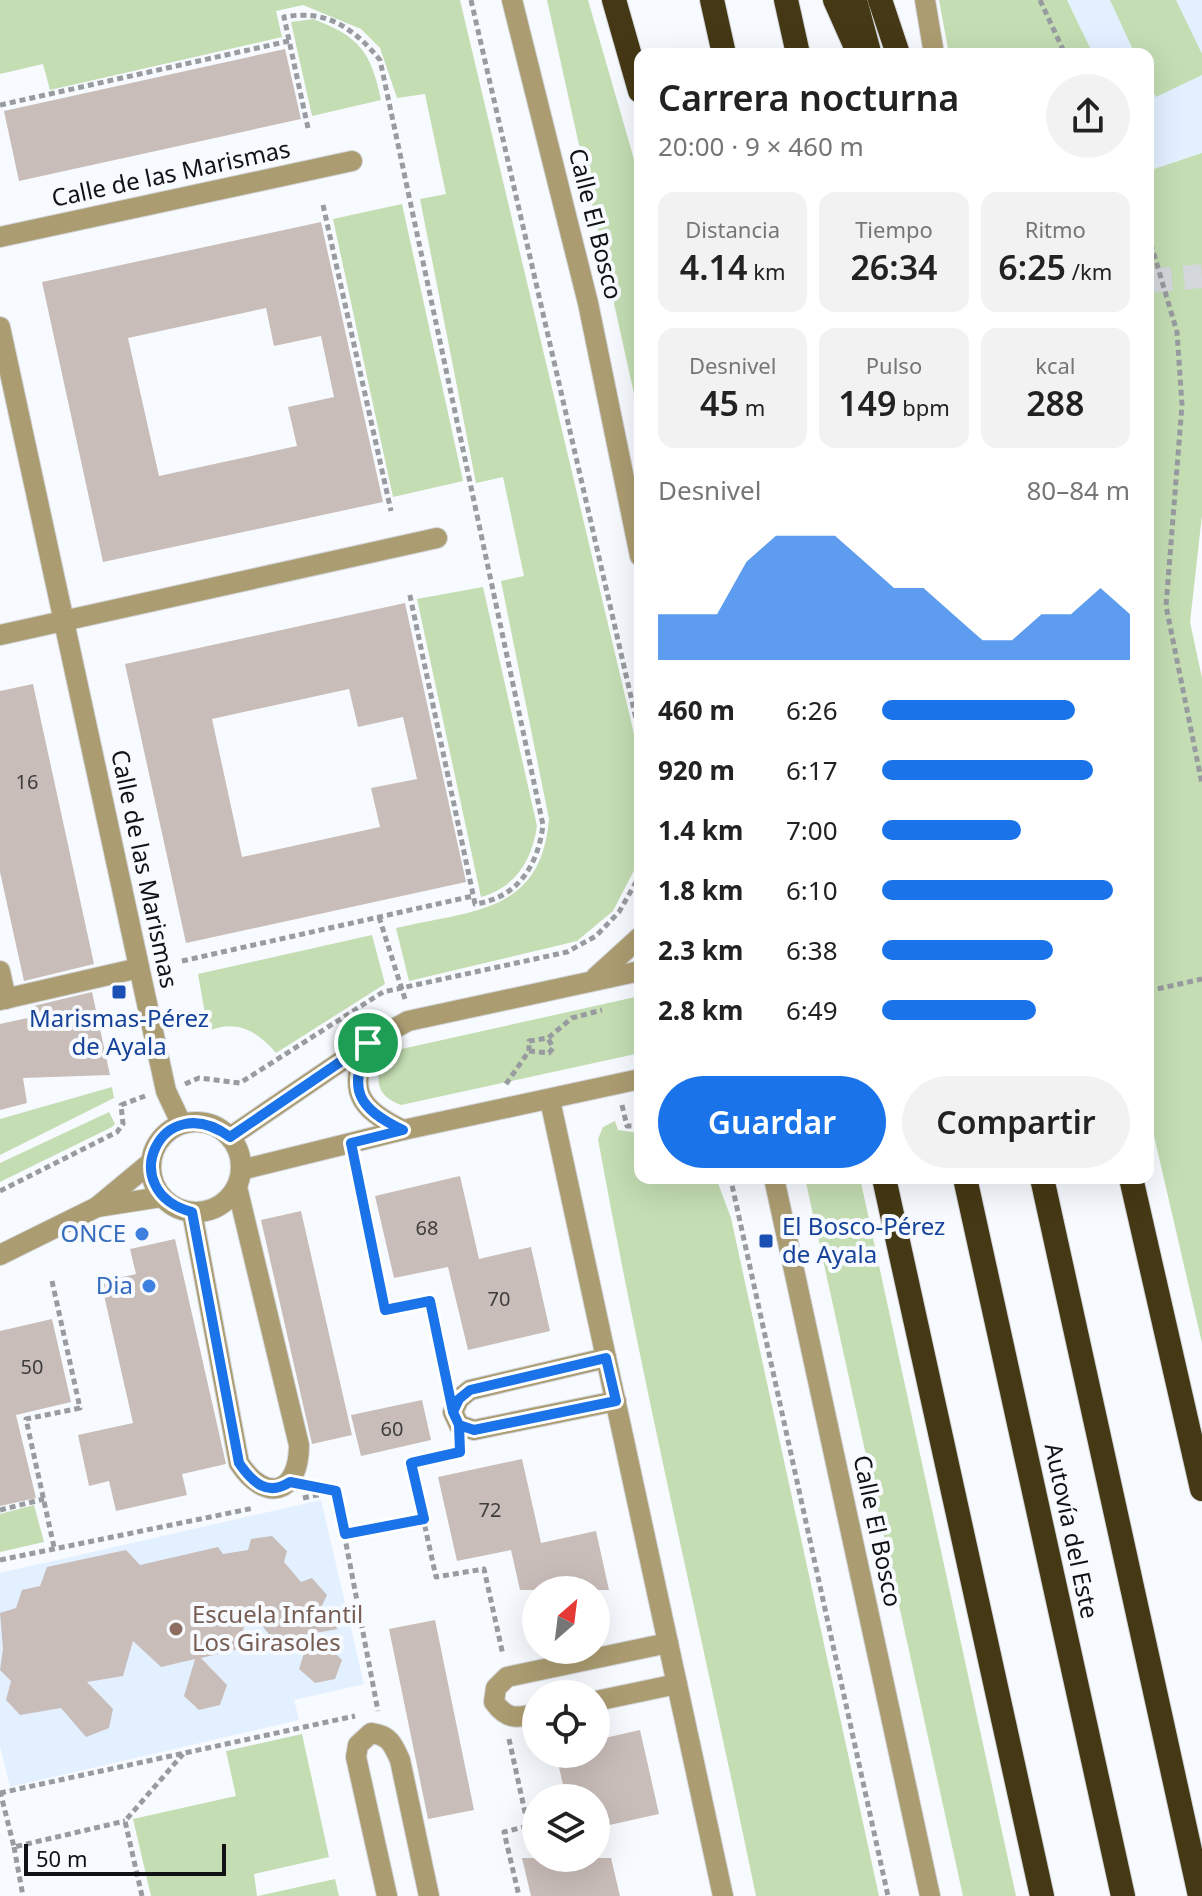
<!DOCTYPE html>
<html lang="es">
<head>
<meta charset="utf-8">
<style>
	:root { --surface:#fff; --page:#f2f2f2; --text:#222; --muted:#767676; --accent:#1a73e8 }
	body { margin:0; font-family:"Noto Sans",sans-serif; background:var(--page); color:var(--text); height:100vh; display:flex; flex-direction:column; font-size:30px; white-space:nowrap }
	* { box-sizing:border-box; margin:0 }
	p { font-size:26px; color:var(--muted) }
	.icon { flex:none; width:44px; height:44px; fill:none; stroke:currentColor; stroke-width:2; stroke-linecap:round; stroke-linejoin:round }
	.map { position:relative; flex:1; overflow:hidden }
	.details { position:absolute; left:634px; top:48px; width:520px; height:1136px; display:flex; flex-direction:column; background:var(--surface); border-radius:16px; box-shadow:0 8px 32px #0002 }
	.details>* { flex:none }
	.needle { width:52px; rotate:28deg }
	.controls { position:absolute; left:522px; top:1576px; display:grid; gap:16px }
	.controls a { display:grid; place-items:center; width:88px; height:88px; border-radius:50%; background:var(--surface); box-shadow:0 8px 32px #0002; font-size:40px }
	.scale { position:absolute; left:24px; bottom:20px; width:202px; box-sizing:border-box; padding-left:8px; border:4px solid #101215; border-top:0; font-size:22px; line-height:28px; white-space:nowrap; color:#101215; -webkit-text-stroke:6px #f7fafe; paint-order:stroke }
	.pin { position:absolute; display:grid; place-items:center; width:68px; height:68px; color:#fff; margin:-34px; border:4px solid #fff; border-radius:50%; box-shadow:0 2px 8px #0007 }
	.round { display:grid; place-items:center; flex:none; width:84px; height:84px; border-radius:42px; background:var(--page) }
	.overview { display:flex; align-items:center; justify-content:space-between; height:136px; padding:0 24px }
	h1 { font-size:36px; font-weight:600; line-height:60px }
	.stats { display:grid; grid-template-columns:repeat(3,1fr); gap:12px; height:136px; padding:8px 24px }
	.stats div { display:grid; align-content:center; border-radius:16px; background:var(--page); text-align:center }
	.stats b { font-size:34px; font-weight:600 }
	.stats small { font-size:22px; font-weight:400 }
	.stats p { font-size:22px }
	.chart { height:224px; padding:16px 24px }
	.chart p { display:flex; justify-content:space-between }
	.chart svg { width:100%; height:144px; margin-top:8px; fill:var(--accent); opacity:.7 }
	.action { display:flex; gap:16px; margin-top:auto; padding:16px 24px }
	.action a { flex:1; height:92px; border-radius:48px; background:var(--accent); color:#fff; font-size:32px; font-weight:600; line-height:92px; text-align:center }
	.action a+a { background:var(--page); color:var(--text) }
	ul { padding:0 24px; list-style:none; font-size:26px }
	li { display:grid; grid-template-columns:128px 96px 1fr; align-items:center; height:60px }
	li i { height:20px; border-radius:10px; background:var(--accent) }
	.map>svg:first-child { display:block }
	.built { fill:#e3f0ff }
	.green { fill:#c4ddb3 }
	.building { fill:#c9bdb9; fill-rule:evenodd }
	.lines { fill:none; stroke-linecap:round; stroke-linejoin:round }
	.highway-tunnel { stroke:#d4d7db; stroke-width:24; stroke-dasharray:24 12; stroke-linecap:butt }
	.minor-casing { stroke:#d2d5d9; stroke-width:22 }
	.highway-casing { stroke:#d2d5d9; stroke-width:26 }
	.path { stroke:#989b9f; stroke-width:5; stroke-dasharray:6 4; stroke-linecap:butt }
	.minor { stroke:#ac9c71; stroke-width:20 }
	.highway { stroke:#453814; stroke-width:24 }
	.route-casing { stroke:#fff; stroke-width:16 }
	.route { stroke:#1a73e8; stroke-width:10 }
	.transit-dot { fill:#1a4fb4; stroke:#f7fafe; stroke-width:3 }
	.shop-dot { fill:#3f7fe0; stroke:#f7fafe; stroke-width:3 }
	.education-dot { fill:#8d6e63; stroke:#f7fafe; stroke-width:3 }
	.labels { text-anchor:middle; stroke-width:8; stroke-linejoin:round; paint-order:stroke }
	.number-label { font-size:20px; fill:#3e3d3e }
	.street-label { font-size:24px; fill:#101215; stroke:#f7fafe }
	.transit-label { font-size:24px; fill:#164399; stroke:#f7fafe }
	.shop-label { font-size:24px; fill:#366cbe; stroke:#f7fafe; text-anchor:end }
	.education-label { font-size:24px; fill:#785e54; stroke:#f7fafe; text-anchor:start }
</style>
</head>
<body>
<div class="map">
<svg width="1202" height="1896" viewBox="0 0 1202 1896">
	<rect width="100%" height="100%" fill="#f7fafe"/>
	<g class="built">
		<path d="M1067,0h135v153l-54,18v-117h-55z"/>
		<path d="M321,1500l43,184 -70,16 5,20 -289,67 -10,-41v-173z"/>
	</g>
	<g class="green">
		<path d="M0,0h460l180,759v100l-27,52 -36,30 -168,40 -13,-53c76,-18 145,-14 153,-109l-48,-238 23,-5 -21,-99 -27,6 -56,-284 26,-5 -21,-100 -28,4 -17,-50 -19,-19 -58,-24 -27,6 6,26 -232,53 -7,-26 -43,10z"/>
		<path d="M547,0h41l52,180v241z"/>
		<path d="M939,0h128l26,54h-144z"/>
		<path d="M1110,0h66l26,54v21l-46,22 -8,-17v-26h-13z"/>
		<path d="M313,19c46,17 58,33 68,81l-69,16 -21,-94z"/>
		<path d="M1202,153v362l-12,107 12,56v665l-54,-233v-939z"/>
		<path d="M402,204l61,277 -70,16 -60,-278z"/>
		<path d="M483,587l54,239c-5,34 -21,61 -56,71l-64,-298z"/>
		<path d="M372,935l13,49 -109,69c-19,-22 -39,-34 -68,-22l-10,-57z"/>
		<path d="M640,996v57l-239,52c-24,-9 -27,-24 -18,-47l14,-8z"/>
		<path d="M112,1087l2,11 -114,57v-36z"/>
		<path d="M109,1112l6,12 -3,3 -112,55v-19z"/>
		<path d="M615,1121l3,9 22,3v45h76l15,40 148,678h-123c-52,-252 -112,-503 -158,-757l5,-12z"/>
		<path d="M805,1178h55l156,718h-53z"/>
		<path d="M34,1505l10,37 -44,10v-38z"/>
		<path d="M302,1734l27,123 -75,17 3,22h-106l-18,-77 103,-23 -10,-45z"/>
		<path d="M335,1879l4,17h-81z"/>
	</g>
	<g class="building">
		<path d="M285,49l16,70 -282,62 -15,-70z"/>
		<path d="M321,222l62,280 -280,60 -61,-280zM266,308l8,38 47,-10 13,61 -46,10 9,39 -138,30 -31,-138z"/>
		<path d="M405,603l61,279 -280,61 -61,-279zM349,689l9,38 45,-10 14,62 -46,9 9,39 -138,30 -30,-138z"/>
		<path d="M33,684l61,280 -70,17 -24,-109v-181z"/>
		<path d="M92,992l18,83 -87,3 4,25 -27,7v-86l32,-7 -3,-10z"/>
		<path d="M460,1176l19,83 52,-12 19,84 -82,19 -20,-83 -54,11 -19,-82z"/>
		<path d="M301,1211l51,224 -40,9 -51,-224z"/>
		<path d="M175,1239l51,225 -44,10 5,21 -71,16 -7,-30 -20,5 -11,-51 55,-12 -32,-141 35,-8 -6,-25z"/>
		<path d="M52,1319l19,83 -55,13 20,83 -36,8v-175z"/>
		<path d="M422,1400l9,40 -70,16 -10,-41z"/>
		<path d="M522,1459l19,84 55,-12 13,59h-89l-9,-40 -54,11 -19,-84z"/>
		<path d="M272,1536l15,15 -3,11 17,20 11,-4 15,17 -8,17 19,17 -23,4 27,27 -7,19 -20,4 -16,-14 11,-35 -36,6 -26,-31 -9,40 -38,9 26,27 -7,20 -21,5 -15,-14 11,-37 -34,8 -28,-26 -10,35 -36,6 26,27 -4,19 -23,9 -25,-29 -41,7 -14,-15 5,-19 -11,-11 3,-21 -3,-36 16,-5 6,-18 18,-4 7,-19 79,-17 14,15 78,-18 5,7 25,-4 3,-11z"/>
		<path d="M435,1620l39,190 -46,9 -39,-190z"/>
		<path d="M640,1730l19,84 -63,14v-30h-30l-10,-44h40v-14z"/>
		<path d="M522,1858h89l9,38h-89z"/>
	</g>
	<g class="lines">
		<path class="highway-tunnel" d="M1148,281l54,-5"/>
		<g class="minor-casing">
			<g id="minor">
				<path d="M512,0l76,303 52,253"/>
				<path d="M925,0l9,54"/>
				<path d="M0,237l352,-76"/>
				<path d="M0,327l166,764 15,32"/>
				<path d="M0,635l437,-97"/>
				<path d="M0,971l6,28"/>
				<path d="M596,977l44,-40"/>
				<path d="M0,1000l139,-32"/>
				<path d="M368,1043c-20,47 -11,65 35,87"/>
				<path d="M550,1100l173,796"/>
				<circle cx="196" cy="1167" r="45"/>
				<path d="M230,1137l138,-94 40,-22 232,-50"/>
				<path d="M241,1170l162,-40 237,-51"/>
				<path d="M774,1178l156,718"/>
				<path d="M97,1207l64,-10"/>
				<path d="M192,1212l47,251c26,40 60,32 60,-18l-62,-258"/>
				<path d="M0,1255l97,-48 53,-44"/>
				<path d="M606,1358l-136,32 -11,9 -6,13 6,13 15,5 142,-29"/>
				<path d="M596,1701l81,-17"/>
				<path d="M536,1714c-20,4 -29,6 -42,-12l2,-14 11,-11 161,-34"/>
				<path d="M387,1896l-31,-139 2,-12 13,-12c18,2 22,11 29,27l29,136"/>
			</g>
		</g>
		<g class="highway-casing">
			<g id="highway">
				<path d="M614,0l26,91"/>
				<path d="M712,0l12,54"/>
				<path d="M786,0l12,54"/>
				<path d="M835,0l24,54"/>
				<path d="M855,0l14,52"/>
				<path d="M880,0l18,54"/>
				<path d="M884,1178l158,718"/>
				<path d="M965,1178l158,718"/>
				<path d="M1042,1178l158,718"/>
				<path d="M1131,1178l71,311"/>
			</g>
		</g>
		<g class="path">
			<path d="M471,0l169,736"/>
			<path d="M1040,0l25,54"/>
			<path d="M0,105l289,-64"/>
			<path d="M308,128l-24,-111c42,-8 70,11 96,43l163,765c-5,40 -25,73 -68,79l-66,-313"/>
			<path d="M323,205l68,306"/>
			<path d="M1148,234l29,98 5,73 -16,201 36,178"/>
			<path d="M379,917l26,82"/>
			<path d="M182,961l291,-65"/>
			<path d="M1148,991l54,-12"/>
			<path d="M529,1051l20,2 4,-5 -5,-10"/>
			<path d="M185,1084l14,-6 41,5 143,-91 184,-40 29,-16 23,-24 21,-37"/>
			<path d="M506,1084l23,-33v-10l19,-3 24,-20 30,-8"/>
			<path d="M622,1105l5,21h13"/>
			<path d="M355,1163l30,147 45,-9 17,79"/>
			<path d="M726,1178l6,7 156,711"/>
			<path d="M0,1191l117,-59 6,-8 -2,-19 24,-9"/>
			<path d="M52,1281l28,127 -54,11 28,128"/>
			<path d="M460,1446v6l-49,11 25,114 48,-8 19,86"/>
			<path d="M310,1486l26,5 42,220"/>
			<path d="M303,1498l33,-7"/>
			<path d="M0,1510l44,-11"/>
			<path d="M345,1534l79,-15"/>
			<path d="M0,1560l254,-52"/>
			<path d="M509,1739l19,87 -24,6 15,64"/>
			<path d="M0,1791l14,56 111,-26"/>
			<path d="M0,1793l355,-77"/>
			<path d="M14,1847l9,49"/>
			<path d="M142,1896l-17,-75 58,-67"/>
		</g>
		<use href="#minor" class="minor"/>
		<use href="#highway" class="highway"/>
	</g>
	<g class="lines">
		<g class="route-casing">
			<path id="route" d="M368,1043l-138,94c-69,-51 -117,54 -38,75l47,251c13,19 28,34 51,19l46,9 9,43 79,-15 -13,-56 49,-11 -1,-27 -6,-13 6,-13 11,-9 136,-32 10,43 -142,29 -15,-5 -6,-13 -23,-111 -45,9 -34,-167 52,-13c-46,-22 -55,-40 -35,-87"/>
		</g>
		<use href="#route" class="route"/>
	</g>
	<g class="transit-dot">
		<rect x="111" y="984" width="16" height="16" rx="4"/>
		<rect x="758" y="1233" width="16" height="16" rx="4"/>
	</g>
	<g class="shop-dot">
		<circle cx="142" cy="1234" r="8"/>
		<circle cx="149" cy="1286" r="8"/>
	</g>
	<circle class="education-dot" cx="176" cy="1629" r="8"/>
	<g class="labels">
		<g class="number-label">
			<text x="27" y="789">16</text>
			<text x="427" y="1235">68</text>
			<text x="499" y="1306">70</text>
			<text x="32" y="1374">50</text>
			<text x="392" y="1436">60</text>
			<text x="490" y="1517">72</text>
		</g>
		<g class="street-label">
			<text transform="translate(171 174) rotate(-12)" y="8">Calle de las Marismas</text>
			<text transform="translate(595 224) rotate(76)" y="8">Calle El Bosco</text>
			<text transform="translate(144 869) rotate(78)" y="8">Calle de las Marismas</text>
			<text transform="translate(877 1531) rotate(78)" y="8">Calle El Bosco</text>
			<text transform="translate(1071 1531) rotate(78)" y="8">Autovía del Este</text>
		</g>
		<g class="transit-label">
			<text x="119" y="1027">Marismas-Pérez<tspan x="119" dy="28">de Ayala</tspan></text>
			<text x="782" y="1235" text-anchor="start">El Bosco-Pérez<tspan x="782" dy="28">de Ayala</tspan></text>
		</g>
		<g class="shop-label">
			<text x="126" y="1242">ONCE</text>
			<text x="133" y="1294">Dia</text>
		</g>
		<g class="education-label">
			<text x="192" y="1623">Escuela Infantil<tspan x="192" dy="28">Los Girasoles</tspan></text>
		</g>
	</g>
</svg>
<div class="controls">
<a><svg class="needle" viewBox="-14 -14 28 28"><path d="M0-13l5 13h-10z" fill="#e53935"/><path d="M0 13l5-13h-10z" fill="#767676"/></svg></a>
<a><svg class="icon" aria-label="locate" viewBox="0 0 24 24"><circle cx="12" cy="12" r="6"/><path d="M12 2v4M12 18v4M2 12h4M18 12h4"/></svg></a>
<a><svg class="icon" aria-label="layers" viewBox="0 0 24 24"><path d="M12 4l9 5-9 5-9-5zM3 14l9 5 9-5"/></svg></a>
</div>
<div class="scale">50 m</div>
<div class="pin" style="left:368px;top:1043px;background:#1e9e55"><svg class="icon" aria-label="arrive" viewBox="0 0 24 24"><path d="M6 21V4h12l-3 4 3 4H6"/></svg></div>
<section class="details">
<div class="overview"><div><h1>Carrera nocturna</h1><p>20:00 · 9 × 460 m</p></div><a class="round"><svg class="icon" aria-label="share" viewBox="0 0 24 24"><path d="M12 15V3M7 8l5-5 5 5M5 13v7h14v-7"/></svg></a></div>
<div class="stats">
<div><p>Distancia</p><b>4.14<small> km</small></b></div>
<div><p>Tiempo</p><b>26:34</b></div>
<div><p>Ritmo</p><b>6:25<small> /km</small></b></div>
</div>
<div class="stats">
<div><p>Desnivel</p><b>45<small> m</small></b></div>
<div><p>Pulso</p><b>149<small> bpm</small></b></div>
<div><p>kcal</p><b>288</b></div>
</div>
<div class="chart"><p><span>Desnivel</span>80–84 m</p>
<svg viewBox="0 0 160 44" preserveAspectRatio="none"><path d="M0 44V30L10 30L20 30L30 14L40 6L50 6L60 6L70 14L80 22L90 22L100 30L110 38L120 38L130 30L140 30L150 22L160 30V44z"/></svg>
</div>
<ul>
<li><b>460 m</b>6:26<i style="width:78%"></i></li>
<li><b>920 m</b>6:17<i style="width:85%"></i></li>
<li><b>1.4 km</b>7:00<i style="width:56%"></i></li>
<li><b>1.8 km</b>6:10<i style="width:93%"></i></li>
<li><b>2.3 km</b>6:38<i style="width:69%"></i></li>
<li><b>2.8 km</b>6:49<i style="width:62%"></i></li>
</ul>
<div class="action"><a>Guardar</a><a>Compartir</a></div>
</section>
</div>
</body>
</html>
